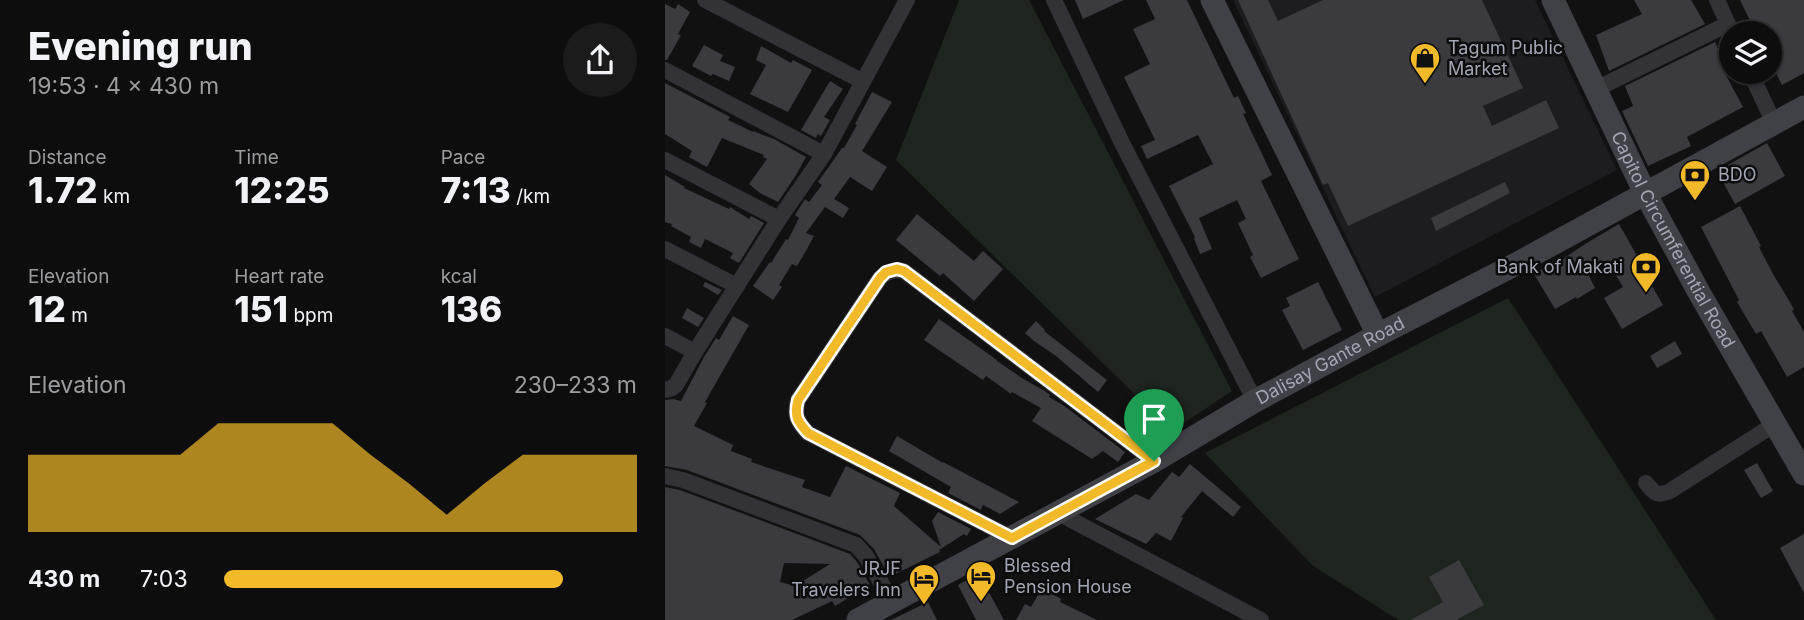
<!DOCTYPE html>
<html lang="en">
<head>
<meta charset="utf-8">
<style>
	:root { --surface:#0d0d0e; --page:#1b1b1c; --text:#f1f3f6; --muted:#9a9c9e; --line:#2d2d2e; --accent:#f2ba29 }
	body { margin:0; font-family:Inter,sans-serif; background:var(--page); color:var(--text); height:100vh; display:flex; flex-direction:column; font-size:26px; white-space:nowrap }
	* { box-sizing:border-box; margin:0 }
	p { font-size:23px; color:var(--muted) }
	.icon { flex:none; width:38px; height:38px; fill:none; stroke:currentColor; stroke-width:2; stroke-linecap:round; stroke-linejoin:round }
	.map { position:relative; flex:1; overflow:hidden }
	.details { display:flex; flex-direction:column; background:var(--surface); width:665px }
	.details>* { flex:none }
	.tools { position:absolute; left:1054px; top:21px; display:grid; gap:14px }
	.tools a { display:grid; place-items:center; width:63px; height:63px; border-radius:50%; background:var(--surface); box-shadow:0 2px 5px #0004,0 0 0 2px var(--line); font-size:35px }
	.pin { position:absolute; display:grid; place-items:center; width:60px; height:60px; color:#fff; margin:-72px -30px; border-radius:50% 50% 50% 0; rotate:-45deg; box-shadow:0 0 7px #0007 }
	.pin .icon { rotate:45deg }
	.round { display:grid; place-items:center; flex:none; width:74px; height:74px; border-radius:37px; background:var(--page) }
	.overview { display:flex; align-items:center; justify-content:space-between; height:119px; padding:0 28px }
	h1 { font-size:38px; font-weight:800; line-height:52px }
	.metrics { display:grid; grid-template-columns:repeat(3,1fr); gap:10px; height:119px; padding:7px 28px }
	.metrics div { display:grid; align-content:center }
	.metrics b { font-size:35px; font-weight:800 }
	.metrics small { font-size:19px; font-weight:400 }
	.metrics p { font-size:19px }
	.chart { height:196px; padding:14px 28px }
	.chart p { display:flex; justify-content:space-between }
	.chart svg { width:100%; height:126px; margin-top:7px; fill:var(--accent); opacity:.7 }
	ul { padding:0 28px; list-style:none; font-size:23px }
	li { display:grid; grid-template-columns:112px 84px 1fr; align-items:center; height:52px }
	li i { height:18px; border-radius:9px; background:var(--accent) }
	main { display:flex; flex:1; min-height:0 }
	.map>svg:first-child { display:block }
	.built { fill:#1d1d1f }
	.green { fill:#1d251e }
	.building { fill:#3b3b3f; fill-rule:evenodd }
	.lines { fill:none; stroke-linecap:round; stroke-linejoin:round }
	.minor { stroke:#323237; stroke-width:16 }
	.secondary { stroke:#404147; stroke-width:23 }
	.route-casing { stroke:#fff; stroke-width:14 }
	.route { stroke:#f2ba29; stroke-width:9 }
	.labels { text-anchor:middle; stroke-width:5; stroke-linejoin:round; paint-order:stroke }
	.poi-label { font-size:18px; fill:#a2a6b3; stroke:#0c0c0d; text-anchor:start }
	.street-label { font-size:18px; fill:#a2a6b3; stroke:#0c0c0d }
</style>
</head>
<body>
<main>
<section class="details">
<div class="overview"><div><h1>Evening run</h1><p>19:53 · 4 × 430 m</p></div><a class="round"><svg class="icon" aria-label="share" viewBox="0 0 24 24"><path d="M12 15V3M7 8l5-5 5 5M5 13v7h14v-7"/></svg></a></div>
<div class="metrics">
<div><p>Distance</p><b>1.72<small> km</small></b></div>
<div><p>Time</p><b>12:25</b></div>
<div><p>Pace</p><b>7:13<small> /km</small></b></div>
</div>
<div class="metrics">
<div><p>Elevation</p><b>12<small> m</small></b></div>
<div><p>Heart rate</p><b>151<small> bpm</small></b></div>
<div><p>kcal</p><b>136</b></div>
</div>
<div class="chart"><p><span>Elevation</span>230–233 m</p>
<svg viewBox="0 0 160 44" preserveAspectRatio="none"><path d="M0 44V17L10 17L20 17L30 17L40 17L50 6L60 6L70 6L80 6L90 17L100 27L110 38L120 27L130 17L140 17L150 17L160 17V44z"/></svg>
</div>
<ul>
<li><b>430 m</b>7:03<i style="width:82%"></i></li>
</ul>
</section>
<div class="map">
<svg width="1139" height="620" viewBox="0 0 1139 620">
	<rect width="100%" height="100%" fill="#111112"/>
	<path class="built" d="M568,0h302l82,170 -242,127z"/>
	<g class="green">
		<path d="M294,0h70l203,391 -60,40 -276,-271z"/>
		<path d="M843,298l208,322h-318l-86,-55 -107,-112z"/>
	</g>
	<g class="building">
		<path d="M410,0h49l-41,19z"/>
		<path d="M481,0h41l47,98 4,-2 8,17 -3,1 29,61 -11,6 38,78 -38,19 -11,-21 3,-2 -15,-32 8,-4 -9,-19 -38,18 13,31 -12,5 -6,-16 1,-1 -26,-51 44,-22 -15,-29 -51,24 -6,-13 14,-6 -31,-63 26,-13 -17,-35 22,-10z"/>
		<path d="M573,0h30l10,21 45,-21h159l41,88 -40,18 9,20 54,-26 13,28 -211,98 -20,-43 -5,2z"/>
		<path d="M969,0h57l14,24 -96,47 -13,-36 46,-21z"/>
		<path d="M1075,0h64v73l-22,12 -13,-26v-26h-13z"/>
		<path d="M0,4l10,5 3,-5 12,8 -12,22 3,1 -14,25h-2z"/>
		<path d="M1050,42l9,20 -4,2 23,43 -56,30 4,9 -43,20 -26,-55 11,-5 -8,-20z"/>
		<path d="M39,45l19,10 -3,6 15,6 -6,14 -16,-7 -2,2 -19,-10z"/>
		<path d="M96,46l30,17 2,-3 19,10 -24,42 -38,-18 16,-29 -10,-5z"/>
		<path d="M165,81l13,8 -19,28 6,3 -9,16 -3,-2 -2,4 -15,-8z"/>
		<path d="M0,83l65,34 -2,3 25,12v-1l21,8 32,18 -10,18 -18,27 -18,-9 -11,-9 18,-25 -4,-2 1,-2 -42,-17 -15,29 -18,-10 3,-6 -27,-17z"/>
		<path d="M207,92l20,10 -30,49 25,16 -15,24 -22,-14 -16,22 15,9 -6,10 -18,-11 -19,26 8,3 -7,13 -10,17 -5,-2 -13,21 3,2 -9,13 -20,-14 17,-24 1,1 15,-24 2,1 11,-22 -4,-3 10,-16 4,3 13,-17 -4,-3 24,-34h2l13,-23 -2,-1z"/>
		<path d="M1102,143l18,33 -50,28 -18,-33z"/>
		<path d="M0,175l20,12 -1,1 45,21 1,-2 19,12 2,-3 13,7 -25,40 -9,-5 3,-5 -28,-14 -4,9 -12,-6 2,-5 -20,-11 1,-2 -7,-2z"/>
		<path d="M840,182l5,11 -74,38 -5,-13z"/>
		<path d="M1075,206l21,40 -2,1 14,27 21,35 -2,2 12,21v35l-17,10 -26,-46 -5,3 -19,-32 2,-2 -38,-73z"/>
		<path d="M252,214l57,47 9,-10 20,18 -29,32 -31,-28 -3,3 -44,-36z"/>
		<path d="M954,224l21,37 -2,1 25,43 -41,24 -18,-31 19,-11 -15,-25 -20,12 7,14 -18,11 -1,-2 -21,12 -21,-35 19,-11 1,2 31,-21z"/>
		<path d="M40,282l17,8 -4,5 -15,-9z"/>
		<path d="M653,282l24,48 -39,20 -21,-40 8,-4 -4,-8z"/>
		<path d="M22,308l17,10 -6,9 -16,-9z"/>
		<path d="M68,316l16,9 -44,77 2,1 -13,23 39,19 -2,6 21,8 -1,3 54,18 -3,7 28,10 16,-31 54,27 -6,13 47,41 -9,-26 6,-9 33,17 -4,7 -3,-2 -25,16 1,2 -49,24 -1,-3 -2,1 -14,-25 -14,-14 -173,-65 -22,-4v-66l8,-1 8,2 23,-44 12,-19 3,2z"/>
		<path d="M274,319l58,41v1l28,19 20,11 5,4 -1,2 14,8 62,47 -7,10 -15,-11 -11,8 -60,-38 9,-13 -29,-16 -1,2 -25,-18 -3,4 -59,-40z"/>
		<path d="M371,321l9,9 -1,1 63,49 -9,12 -42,-36 -22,-15 -9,-8z"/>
		<path d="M1010,341l7,13 -25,14 -7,-12z"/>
		<path d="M232,436l46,27v-1l76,40 -19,12 -17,-9 -2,5 -33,-17 3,-6 -62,-36z"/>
		<path d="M1092,463l16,28 -12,7 -17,-28z"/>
		<path d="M525,464l51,43 -8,10 -31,-26 -21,26 2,1 -12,23 -15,-8 -10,11 -51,-25 41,-25 13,6 23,-28 7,5z"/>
		<path d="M0,487l15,3 170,64 7,8 13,23 -35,21 -3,-5 -40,19h-127zM119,563l46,1 -35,22 -15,-4z"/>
		<path d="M1139,534v59l-24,-45z"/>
		<path d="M794,560l25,45 -28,15h-45l32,-18 -14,-25z"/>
		<path d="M314,574l25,46h-28l-18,-35z"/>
		<path d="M377,588l19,11 -1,3 37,18h-81l9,-16 6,3z"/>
		<path d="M263,602l9,18h-46z"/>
	</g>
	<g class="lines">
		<g class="minor">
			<path d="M40,0l157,81"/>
			<path d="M389,0l68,143 133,258"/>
			<path d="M1052,0l15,33"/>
			<path d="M0,70l159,84"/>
			<path d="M1085,72l24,51"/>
			<path d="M931,89l132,-65"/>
			<path d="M0,160l114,59"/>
			<path d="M0,249l72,37"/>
			<path d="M0,336l30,16"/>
			<path d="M0,390l7,-2 4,-3 19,-33 84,-133 45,-65 83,-154"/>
			<path d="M0,476l18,4 173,65 10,11 26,46"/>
			<path d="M981,483c9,10 10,14 24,8l105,-67"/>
			<path d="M393,513l203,107"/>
			<path d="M347,538l-204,-105c-11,-12 -14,-17 -10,-33l82,-122c8,-7 14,-9 24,-7l250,190"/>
		</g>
		<g class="secondary">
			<path d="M547,0l166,335"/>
			<path id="s1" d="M888,0l92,193 56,103 103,178"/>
			<path id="s2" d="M193,620l296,-159 101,-60 123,-66 138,-71 288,-157"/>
		</g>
	</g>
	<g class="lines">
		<g class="route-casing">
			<path id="route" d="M232,269l7,2 250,190 -142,77 -204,-105c-11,-12 -14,-17 -10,-33l82,-122 6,-6z"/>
		</g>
		<use href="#route" class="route"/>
	</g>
	<defs>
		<g id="shop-pin" transform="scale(1.575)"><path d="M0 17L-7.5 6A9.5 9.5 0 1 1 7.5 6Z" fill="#f2ba29" stroke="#0c0c0d"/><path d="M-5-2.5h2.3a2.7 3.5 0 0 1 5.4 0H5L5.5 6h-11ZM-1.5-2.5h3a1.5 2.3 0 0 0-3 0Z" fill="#111"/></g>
		<g id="bank-pin" transform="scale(1.575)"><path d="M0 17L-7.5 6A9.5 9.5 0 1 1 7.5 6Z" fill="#f2ba29" stroke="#0c0c0d"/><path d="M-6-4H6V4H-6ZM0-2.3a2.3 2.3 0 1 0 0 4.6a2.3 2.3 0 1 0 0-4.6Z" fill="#111"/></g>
		<g id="hotel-pin" transform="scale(1.575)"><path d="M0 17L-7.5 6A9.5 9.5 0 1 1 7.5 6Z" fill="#f2ba29" stroke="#0c0c0d"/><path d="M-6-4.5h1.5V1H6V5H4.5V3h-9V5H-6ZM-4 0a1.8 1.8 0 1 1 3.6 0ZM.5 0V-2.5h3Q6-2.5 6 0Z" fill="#111"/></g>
	</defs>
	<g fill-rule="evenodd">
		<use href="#shop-pin" x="760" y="58"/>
		<use href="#bank-pin" x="1030" y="175"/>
		<use href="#bank-pin" x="981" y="267"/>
		<use href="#hotel-pin" x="316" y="576"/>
		<use href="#hotel-pin" x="259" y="579"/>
	</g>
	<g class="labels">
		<g class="poi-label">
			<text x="783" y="54">Tagum Public<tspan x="783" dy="21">Market</tspan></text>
			<text x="1053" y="181">BDO</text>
			<text x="958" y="273" text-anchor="end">Bank of Makati</text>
			<text x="339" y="572">Blessed<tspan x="339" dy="21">Pension House</tspan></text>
			<text x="236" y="575" text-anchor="end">JRJF<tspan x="236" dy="21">Travelers Inn</tspan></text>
		</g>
		<g class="street-label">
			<text dy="6" stroke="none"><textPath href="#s1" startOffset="268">Capitol Circumferential Road</textPath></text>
			<text dy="6" stroke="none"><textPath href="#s2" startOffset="539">Dalisay Gante Road</textPath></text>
		</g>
	</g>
</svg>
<div class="tools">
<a><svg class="icon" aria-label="layers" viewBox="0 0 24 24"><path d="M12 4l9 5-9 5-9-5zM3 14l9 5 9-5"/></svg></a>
</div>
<div class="pin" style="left:489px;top:461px;background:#1e9e55"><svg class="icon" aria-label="arrive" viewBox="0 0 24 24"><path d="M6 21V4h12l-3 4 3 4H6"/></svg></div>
</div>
</main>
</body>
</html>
